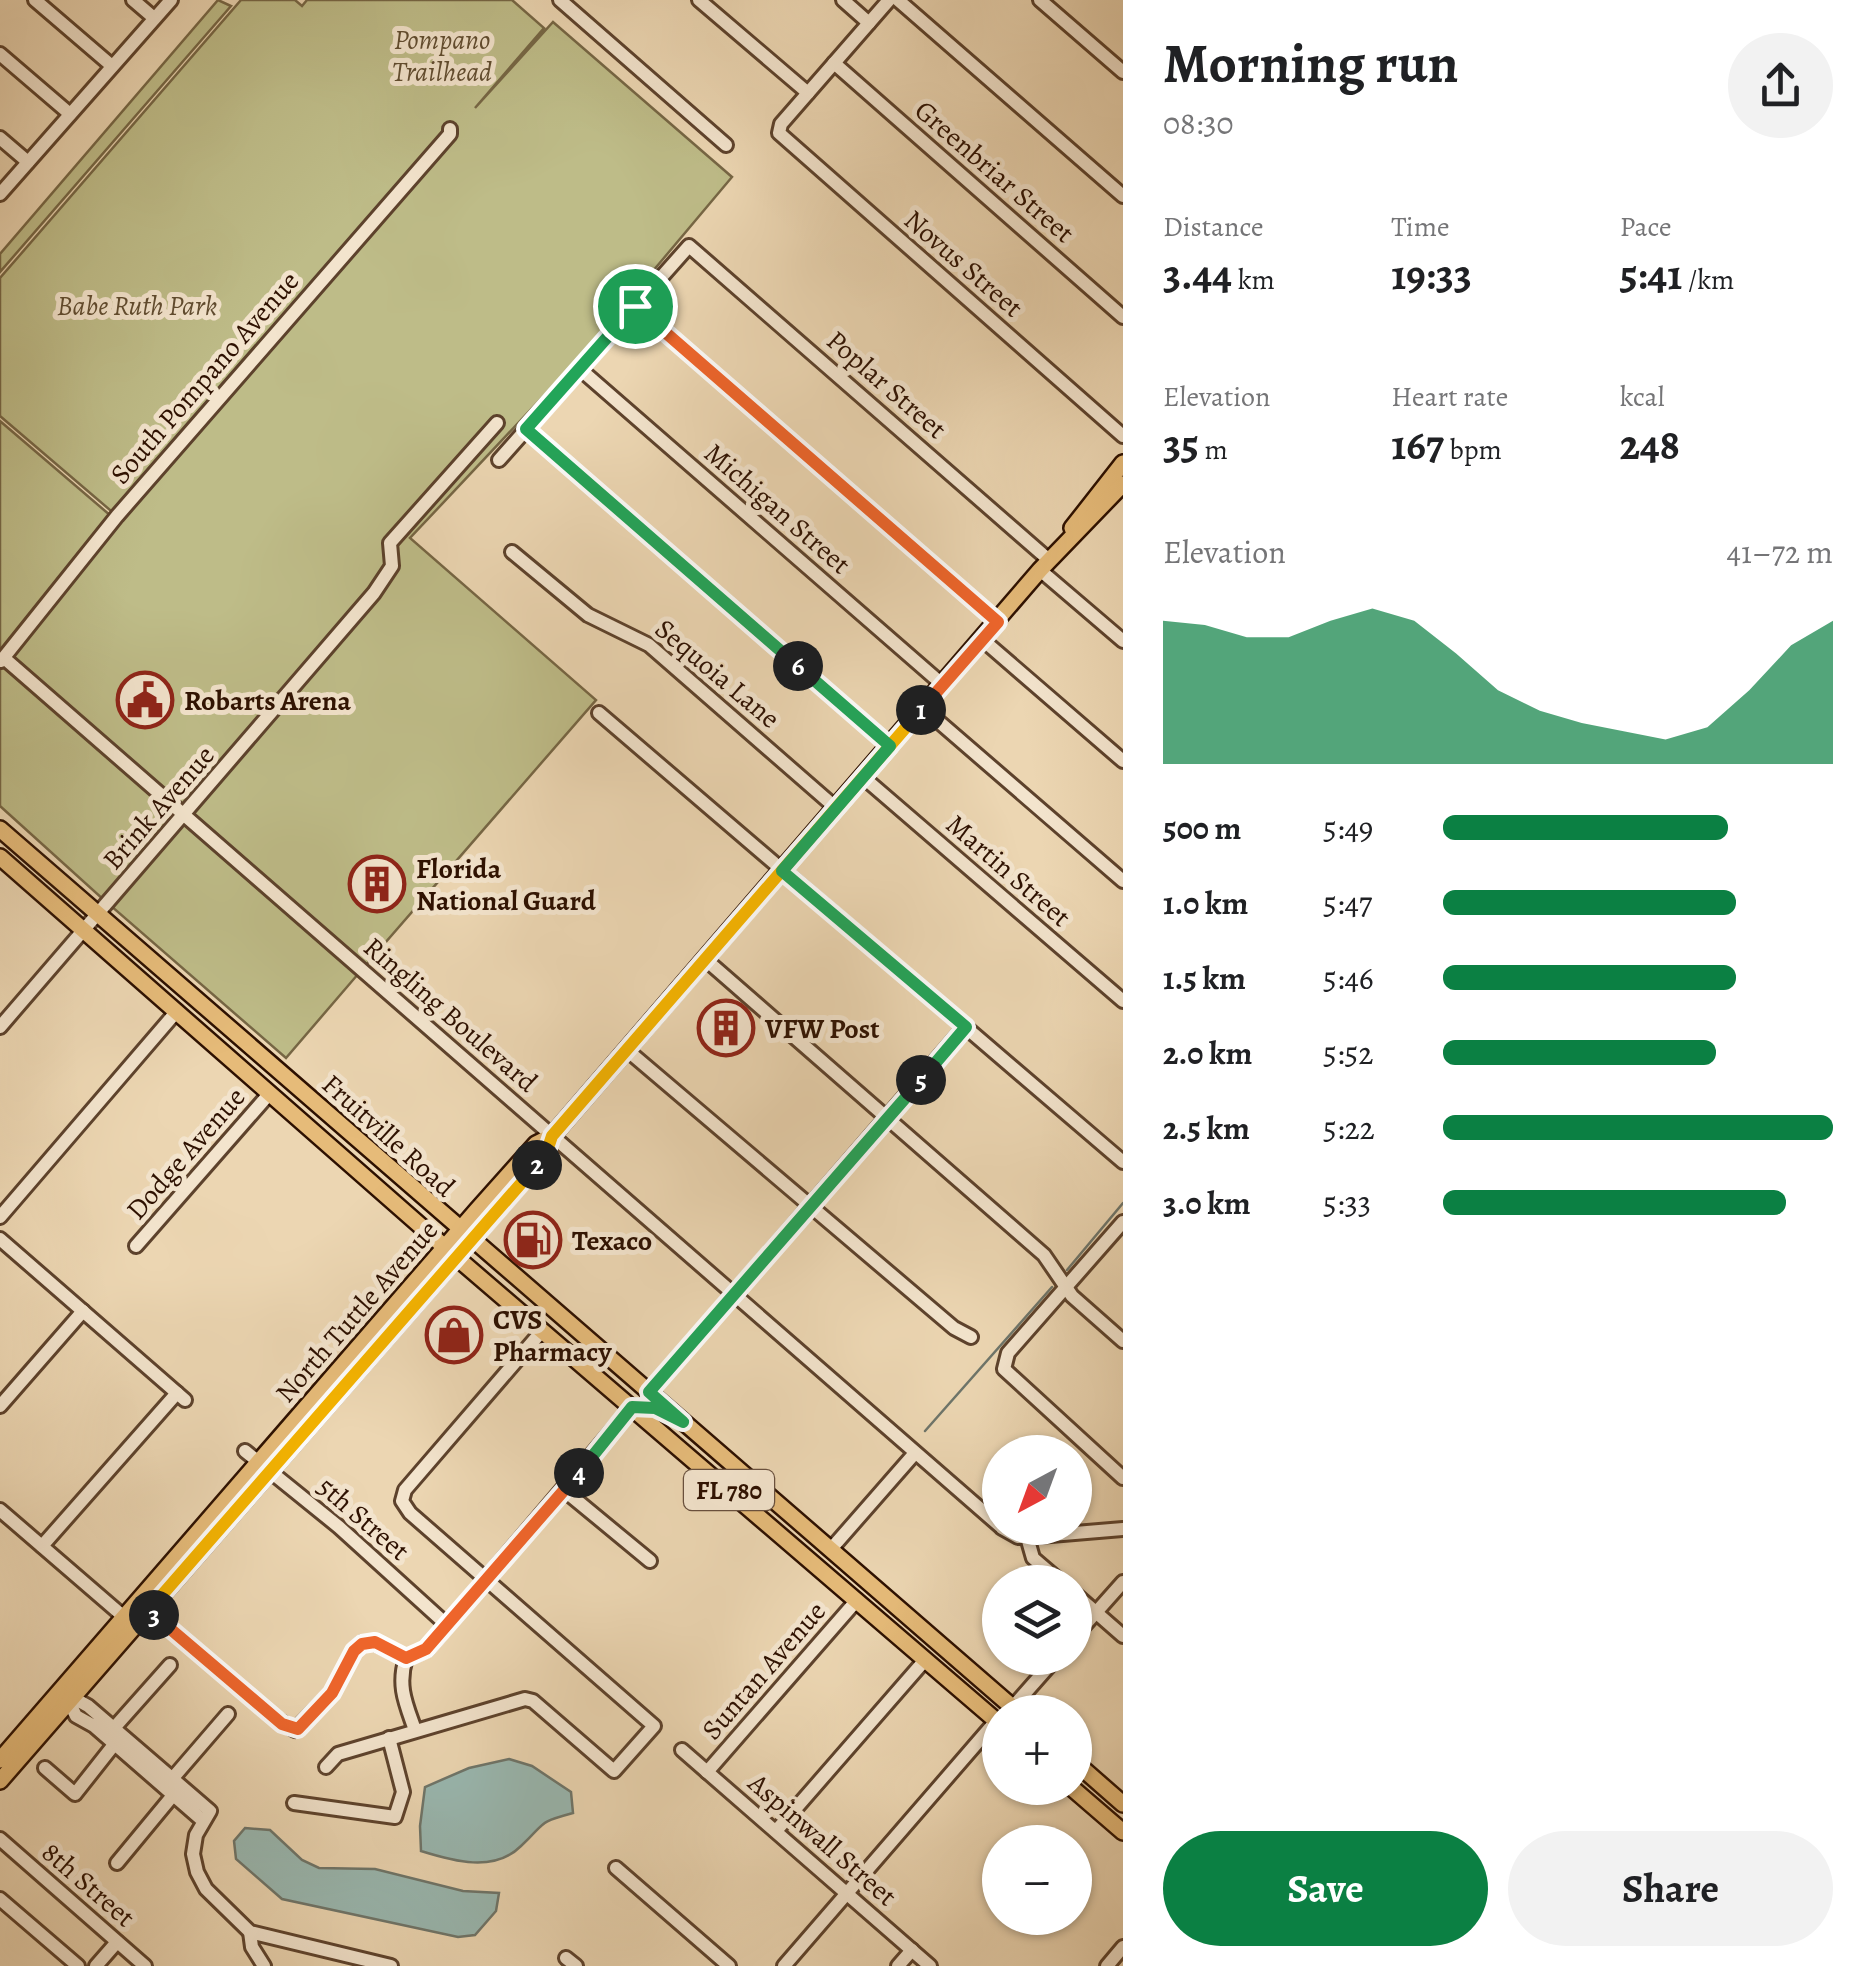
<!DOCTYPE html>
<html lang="en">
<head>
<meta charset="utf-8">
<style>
	:root { --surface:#fff; --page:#f2f2f2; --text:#202124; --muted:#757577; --accent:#0b8043 }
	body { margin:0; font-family:Alegreya,serif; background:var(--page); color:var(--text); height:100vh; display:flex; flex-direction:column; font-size:38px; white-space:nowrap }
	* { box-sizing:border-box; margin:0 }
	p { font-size:32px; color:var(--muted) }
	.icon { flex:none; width:55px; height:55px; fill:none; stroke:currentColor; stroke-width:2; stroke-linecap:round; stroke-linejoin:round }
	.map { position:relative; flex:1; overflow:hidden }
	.details { display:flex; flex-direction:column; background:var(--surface); width:750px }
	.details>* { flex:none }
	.needle { width:65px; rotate:221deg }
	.controls { position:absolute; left:982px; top:1435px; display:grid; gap:20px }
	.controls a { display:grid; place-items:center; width:110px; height:110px; border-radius:50%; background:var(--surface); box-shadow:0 2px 8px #0004; font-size:50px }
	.pin { position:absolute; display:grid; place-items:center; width:85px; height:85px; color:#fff; margin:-42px; border:5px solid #fff; border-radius:50%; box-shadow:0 2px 10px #0007 }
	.km { position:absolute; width:50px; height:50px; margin:-25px; border-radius:50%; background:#222; color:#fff; font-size:28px; line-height:50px; text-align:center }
	.round { display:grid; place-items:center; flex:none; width:105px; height:105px; border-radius:52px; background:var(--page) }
	.headline { display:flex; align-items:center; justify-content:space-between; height:170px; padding:0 40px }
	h1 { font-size:55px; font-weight:600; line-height:75px }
	.figures { display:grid; grid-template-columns:repeat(3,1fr); gap:15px; height:170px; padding:10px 40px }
	.figures div { display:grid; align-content:center }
	.figures b { font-size:42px; font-weight:600 }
	.figures small { font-size:28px; font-weight:400 }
	.figures p { font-size:28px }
	.chart { height:280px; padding:20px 40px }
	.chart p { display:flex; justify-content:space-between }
	.chart svg { width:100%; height:180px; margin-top:10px; fill:var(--accent); opacity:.7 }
	.primary-button { display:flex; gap:20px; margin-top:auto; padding:20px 40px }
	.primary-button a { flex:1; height:115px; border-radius:60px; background:var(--accent); color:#fff; font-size:40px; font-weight:600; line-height:115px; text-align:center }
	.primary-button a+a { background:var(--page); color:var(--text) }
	ul { padding:0 40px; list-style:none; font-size:32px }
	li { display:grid; grid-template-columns:160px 120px 1fr; align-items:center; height:75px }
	li i { height:25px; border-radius:12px; background:var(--accent) }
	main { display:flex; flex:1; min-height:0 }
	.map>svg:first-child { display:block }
	.green { fill:#bebc88; stroke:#766644; stroke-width:2.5 }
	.water { fill:#99b8b1; stroke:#6e756a; stroke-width:2.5 }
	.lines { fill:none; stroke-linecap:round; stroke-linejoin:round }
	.stream { stroke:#6e756a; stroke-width:2.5 }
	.minor-casing { stroke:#5d422c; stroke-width:18 }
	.major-casing { stroke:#2d1000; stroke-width:20 }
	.minor { stroke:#f3e4cd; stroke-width:12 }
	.major { stroke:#e6bb79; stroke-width:15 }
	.split-1-casing { stroke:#fff; stroke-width:20 }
	.split-2-casing { stroke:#fff; stroke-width:20 }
	.split-3-casing { stroke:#fff; stroke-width:20 }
	.split-4-casing { stroke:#fff; stroke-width:20 }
	.split-5-casing { stroke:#fff; stroke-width:20 }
	.split-6-casing { stroke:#fff; stroke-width:20 }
	.split-7-casing { stroke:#fff; stroke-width:20 }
	.split-1 { stroke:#f0652b; stroke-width:12 }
	.split-2 { stroke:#f5b400; stroke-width:12 }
	.split-3 { stroke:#f5b400; stroke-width:12 }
	.split-4 { stroke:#f0652b; stroke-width:12 }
	.split-5 { stroke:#22a559; stroke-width:12 }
	.split-6 { stroke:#22a559; stroke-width:12 }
	.split-7 { stroke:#22a559; stroke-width:12 }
	.labels { text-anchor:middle; stroke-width:10; stroke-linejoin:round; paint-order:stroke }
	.shield { fill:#f3e4cd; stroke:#68503e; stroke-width:2.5 }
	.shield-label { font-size:25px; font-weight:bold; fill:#2d1000 }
	.park-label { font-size:28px; font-style:italic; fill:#604c30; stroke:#f3e4cd }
	.street-label { font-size:28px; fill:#2d1000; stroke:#f3e4cd }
	.poi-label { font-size:28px; font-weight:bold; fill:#2d1000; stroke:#f3e4cd; text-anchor:start }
</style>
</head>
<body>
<main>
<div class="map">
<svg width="1123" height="1966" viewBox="0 0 1123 1966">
	<rect width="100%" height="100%" fill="#ecd6b2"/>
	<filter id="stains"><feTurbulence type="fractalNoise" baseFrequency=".002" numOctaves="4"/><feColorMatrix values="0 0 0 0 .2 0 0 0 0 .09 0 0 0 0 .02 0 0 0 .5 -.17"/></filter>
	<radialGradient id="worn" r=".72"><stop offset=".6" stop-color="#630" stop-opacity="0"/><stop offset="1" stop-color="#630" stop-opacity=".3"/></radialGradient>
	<g class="green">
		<path d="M218,0l13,6 -231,266v-18z"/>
		<path d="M241,0h54l7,6 5,-6h205l32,28 -69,80 78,-86 179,155 -148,176 -174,185 186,162 -231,266 -174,-152 193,-226 11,-44 108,-123 -5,-4 -112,128v25l-201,238 -175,-151 107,-141 -117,-100v-138z"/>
		<path d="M0,421l111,95 -111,140z"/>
		<path d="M4,664l175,151 -74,86 -105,-95v-136z"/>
		<path d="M185,821l174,152 -73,85 -175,-152z"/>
	</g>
	<g class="water">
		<path d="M509,1759l23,7 39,26 2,21c-37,10 -26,9 -52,33 -27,27 -68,15 -100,5l-1,-25 5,-39 44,-19z"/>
		<path d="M245,1828l25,2 32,30 17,8 56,1 88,22 36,2 -3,18 -21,24 -17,2 -176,-38 -46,-40 -2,-18z"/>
	</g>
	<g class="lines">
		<g class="stream">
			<path d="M1067,1270l56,-67"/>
			<path d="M925,1431l127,-144"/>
		</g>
		<g class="minor-casing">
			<g id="minor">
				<path d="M35,0l77,66"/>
				<path d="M133,0l21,18"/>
				<path d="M560,0l166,145"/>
				<path d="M699,0l109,93"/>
				<path d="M843,0l26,23"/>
				<path d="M889,0l-108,124 -2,9 344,303"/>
				<path d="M898,0l225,196"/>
				<path d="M1040,0l83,72"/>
				<path d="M0,54l70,60"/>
				<path d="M834,63l289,254"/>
				<path d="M0,138l28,24"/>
				<path d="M0,194l171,-194"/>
				<path d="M635,306l363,316"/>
				<path d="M580,369l363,316"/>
				<path d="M526,429l364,317"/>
				<path d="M499,460l190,-214 360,314"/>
				<path d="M512,552l76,63 61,30 187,163"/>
				<path d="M1040,570l83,71"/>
				<path d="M983,640l140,121"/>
				<path d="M4,658l996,868"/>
				<path d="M1,661l116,-145 333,-382v-5"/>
				<path d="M923,708l200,173"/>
				<path d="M599,713l524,449"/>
				<path d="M863,777l260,224"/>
				<path d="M705,959l339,296 28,41 51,45"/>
				<path d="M0,1027l374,-434 18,-27 -2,-23 107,-120"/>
				<path d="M627,1050l327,278 17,9"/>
				<path d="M0,1217l177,-206"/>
				<path d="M1123,1222l-115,131 -4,16 119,109"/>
				<path d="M0,1239l185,161"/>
				<path d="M136,1246l134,-153"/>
				<path d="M649,1392l316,-365"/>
				<path d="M0,1406l83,-95"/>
				<path d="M245,1451l94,76 108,98"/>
				<path d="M564,1490l86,71"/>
				<path d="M0,1510l124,107"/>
				<path d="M1002,1528l16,9h9l96,-8"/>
				<path d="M1027,1537l6,21 28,24"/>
				<path d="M42,1546l135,-153"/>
				<path d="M831,1549l84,-96"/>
				<path d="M1075,1594l48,42"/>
				<path d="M144,1606l132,113 19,11 37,-37 22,-42 8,-8h13l31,15"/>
				<path d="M1075,1636l48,-54"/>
				<path d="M1012,1708l44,-50"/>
				<path d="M114,1728l56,-63"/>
				<path d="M415,1730c-9,-26 -18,-44 -9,-72l21,-9 205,-242"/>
				<path d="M682,1750l248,216"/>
				<path d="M326,1767l12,-13 187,-55 8,2 81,70 40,-45 -244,-213 -8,-12 3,-11 137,-159"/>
				<path d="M45,1768l30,26 45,-57"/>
				<path d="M707,1772l150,-172"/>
				<path d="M172,1779l56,-65"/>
				<path d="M294,1803l101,14 8,-25 -14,-54"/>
				<path d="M202,1820l-108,-94 -18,-10 -7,-14 10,-1 9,5 122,105 -14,24 -3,19 4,18 9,17 44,43 141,34"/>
				<path d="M776,1831l149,-171"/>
				<path d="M0,1839l145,127"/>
				<path d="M117,1863l62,-75"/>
				<path d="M616,1868l113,98"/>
				<path d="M0,1899l78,67"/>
				<path d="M250,1932l2,15 12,19"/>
				<path d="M566,1958l10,8"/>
				<path d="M96,1966l21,-24"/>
				<path d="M784,1966l212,-245"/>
				<path d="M898,1966l14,-16"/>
				<path d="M1107,1966l16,-19"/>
			</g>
		</g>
		<g class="major-casing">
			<g id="major">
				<path d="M1072,528l51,-65"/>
				<path d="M0,829l1018,883"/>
				<path d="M0,857l456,400 544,467"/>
				<path d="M0,1760l477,-550 59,-66 16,-8 488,-566 83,-86"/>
				<path d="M1075,1762l48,42"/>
				<path d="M0,1781l546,-627 6,-18"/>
				<path d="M1072,1788l51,44"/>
			</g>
		</g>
		<use href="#minor" class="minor"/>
		<use href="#major" class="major"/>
	</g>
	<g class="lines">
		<g class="split-1-casing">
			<path id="split-1" d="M635,306l363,316 -77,88"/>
		</g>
		<g class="split-2-casing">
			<path id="split-2" d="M537,1165l9,-11 6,-18 369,-426"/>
		</g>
		<g class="split-3-casing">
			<path id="split-3" d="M154,1615l-5,-5 388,-445"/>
		</g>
		<g class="split-4-casing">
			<path id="split-4" d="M154,1615l128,109 16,5 34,-36 22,-42 8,-7 13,-2 31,16 20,-9 153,-176"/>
		</g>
		<g class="split-5-casing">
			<path id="split-5" d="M579,1473l53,-66 23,1 28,14 -34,-30 272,-312"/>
		</g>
		<g class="split-6-casing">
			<path id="split-6" d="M798,666l92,80 -108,125 184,156 -45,53"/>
		</g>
		<g class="split-7-casing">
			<path id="split-7" d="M635,306l-109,123 272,237"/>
		</g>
		<use href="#split-1" class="split-1"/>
		<use href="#split-2" class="split-2"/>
		<use href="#split-3" class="split-3"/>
		<use href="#split-4" class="split-4"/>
		<use href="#split-5" class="split-5"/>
		<use href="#split-6" class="split-6"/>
		<use href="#split-7" class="split-7"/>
	</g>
	<defs>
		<g id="civic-ring" transform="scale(2.875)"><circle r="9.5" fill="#f3e4cd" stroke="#8f2418" stroke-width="1.5"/><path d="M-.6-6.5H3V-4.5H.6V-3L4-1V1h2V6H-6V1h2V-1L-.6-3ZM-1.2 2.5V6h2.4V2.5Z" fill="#8f2418"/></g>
		<g id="building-ring" transform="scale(2.875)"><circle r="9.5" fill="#f3e4cd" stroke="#8f2418" stroke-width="1.5"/><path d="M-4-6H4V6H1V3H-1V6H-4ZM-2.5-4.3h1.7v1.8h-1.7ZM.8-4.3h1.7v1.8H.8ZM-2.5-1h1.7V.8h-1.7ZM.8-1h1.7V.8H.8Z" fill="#8f2418"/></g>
		<g id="fuel-ring" transform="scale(2.875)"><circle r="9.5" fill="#f3e4cd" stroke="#8f2418" stroke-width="1.5"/><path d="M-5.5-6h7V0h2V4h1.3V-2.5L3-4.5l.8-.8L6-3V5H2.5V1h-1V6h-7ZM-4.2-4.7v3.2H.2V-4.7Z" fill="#8f2418"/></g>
		<g id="shop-ring" transform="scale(2.875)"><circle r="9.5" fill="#f3e4cd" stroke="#8f2418" stroke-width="1.5"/><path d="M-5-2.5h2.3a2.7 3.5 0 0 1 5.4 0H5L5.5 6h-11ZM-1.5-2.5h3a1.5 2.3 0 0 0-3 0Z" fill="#8f2418"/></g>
	</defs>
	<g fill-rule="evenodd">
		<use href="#civic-ring" x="145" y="700"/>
		<use href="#building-ring" x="377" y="884"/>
		<use href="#building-ring" x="726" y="1028"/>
		<use href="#fuel-ring" x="533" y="1240"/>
		<use href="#shop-ring" x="454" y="1335"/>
	</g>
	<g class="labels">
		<rect class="shield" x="684" y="1470" width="90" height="40" rx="8"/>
		<g class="shield-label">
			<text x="729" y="1499">FL 780</text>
		</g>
		<g class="park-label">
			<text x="442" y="49">Pompano<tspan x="442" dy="32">Trailhead</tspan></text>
			<text x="137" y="315">Babe Ruth Park</text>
		</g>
		<g class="street-label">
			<text transform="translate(995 171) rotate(41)" y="10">Greenbriar Street</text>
			<text transform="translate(964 263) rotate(41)" y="10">Novus Street</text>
			<text transform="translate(204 377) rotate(-49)" y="10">South Pompano Avenue</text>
			<text transform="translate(887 384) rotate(41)" y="10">Poplar Street</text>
			<text transform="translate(778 508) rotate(41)" y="10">Michigan Street</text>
			<text transform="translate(718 673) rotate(40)" y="10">Sequoia Lane</text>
			<text transform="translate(158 807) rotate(-49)" y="10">Brink Avenue</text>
			<text transform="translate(1009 870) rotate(41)" y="10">Martin Street</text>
			<text transform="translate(451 1014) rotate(41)" y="10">Ringling Boulevard</text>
			<text transform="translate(389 1135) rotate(42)" y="10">Fruitville Road</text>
			<text transform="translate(185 1153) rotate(-49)" y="10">Dodge Avenue</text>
			<text transform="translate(356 1311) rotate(-49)" y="10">North Tuttle Avenue</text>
			<text transform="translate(364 1518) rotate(41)" y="10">5th Street</text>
			<text transform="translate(763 1670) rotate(-49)" y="10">Suntan Avenue</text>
			<text transform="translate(823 1839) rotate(41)" y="10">Aspinwall Street</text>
			<text transform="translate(89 1884) rotate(41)" y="10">8th Street</text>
		</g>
		<g class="poi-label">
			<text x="184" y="710">Robarts Arena</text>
			<text x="416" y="878">Florida<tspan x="416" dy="32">National Guard</tspan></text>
			<text x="765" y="1038">VFW Post</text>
			<text x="572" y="1250">Texaco</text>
			<text x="493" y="1329">CVS<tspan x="493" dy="32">Pharmacy</tspan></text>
		</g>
	</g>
	<rect width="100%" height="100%" filter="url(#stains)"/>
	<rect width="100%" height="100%" fill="url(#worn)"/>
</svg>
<div class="controls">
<a><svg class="needle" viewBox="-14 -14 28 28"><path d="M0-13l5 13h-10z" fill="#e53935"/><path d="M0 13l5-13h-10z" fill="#757577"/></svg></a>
<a><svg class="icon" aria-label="layers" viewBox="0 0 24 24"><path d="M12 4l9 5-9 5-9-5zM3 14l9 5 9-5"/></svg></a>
<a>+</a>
<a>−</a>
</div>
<div class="pin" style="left:635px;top:306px;background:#1e9e55"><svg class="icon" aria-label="arrive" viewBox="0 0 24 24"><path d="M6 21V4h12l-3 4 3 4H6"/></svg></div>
<b class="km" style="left:921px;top:710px">1</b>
<b class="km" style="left:537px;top:1165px">2</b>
<b class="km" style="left:154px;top:1615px">3</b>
<b class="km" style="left:579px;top:1473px">4</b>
<b class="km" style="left:921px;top:1080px">5</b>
<b class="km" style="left:798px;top:666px">6</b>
</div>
<section class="details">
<div class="headline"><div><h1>Morning run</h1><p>08:30</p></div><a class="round"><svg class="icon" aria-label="share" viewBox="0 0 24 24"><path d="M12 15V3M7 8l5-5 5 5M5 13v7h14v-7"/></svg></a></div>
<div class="figures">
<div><p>Distance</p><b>3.44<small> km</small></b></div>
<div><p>Time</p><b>19:33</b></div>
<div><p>Pace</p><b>5:41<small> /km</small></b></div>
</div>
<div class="figures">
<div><p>Elevation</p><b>35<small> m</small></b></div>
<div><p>Heart rate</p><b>167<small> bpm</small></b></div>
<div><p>kcal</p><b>248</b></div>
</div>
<div class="chart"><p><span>Elevation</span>41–72 m</p>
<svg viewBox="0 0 160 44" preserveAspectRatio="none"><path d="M0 44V9L10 10L20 13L30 13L40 9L50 6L60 9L70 17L80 26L90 31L100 34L110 36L120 38L130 35L140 26L150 15L160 9V44z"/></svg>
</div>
<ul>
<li><b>500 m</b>5:49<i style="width:73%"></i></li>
<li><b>1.0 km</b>5:47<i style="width:75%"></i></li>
<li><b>1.5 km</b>5:46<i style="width:75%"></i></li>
<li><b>2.0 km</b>5:52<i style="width:70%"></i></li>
<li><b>2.5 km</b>5:22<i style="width:100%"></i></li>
<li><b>3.0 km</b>5:33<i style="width:88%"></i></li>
</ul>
<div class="primary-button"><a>Save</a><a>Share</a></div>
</section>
</main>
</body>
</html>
